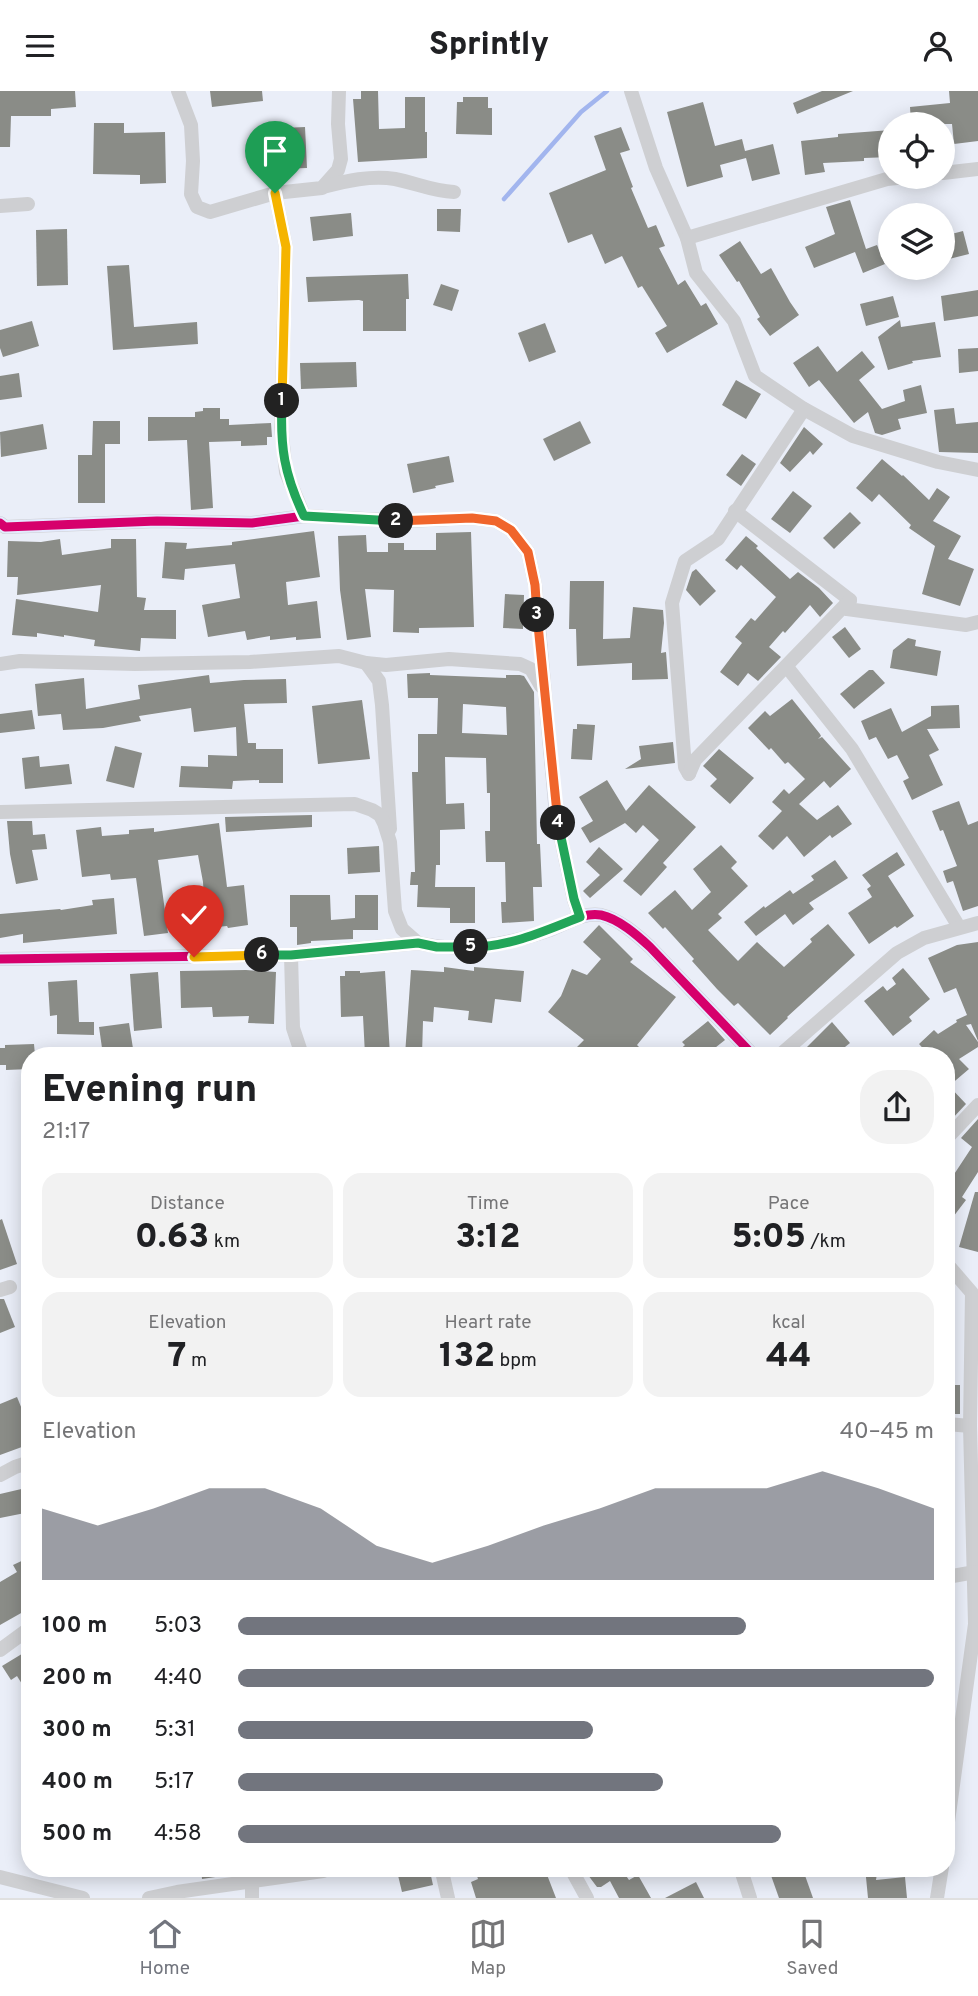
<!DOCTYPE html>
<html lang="en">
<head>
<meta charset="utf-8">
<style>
	:root { --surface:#fff; --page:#f2f2f2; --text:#202124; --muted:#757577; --line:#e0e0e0; --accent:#72757e }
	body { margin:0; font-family:Overpass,sans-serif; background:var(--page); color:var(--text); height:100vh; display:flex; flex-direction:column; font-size:26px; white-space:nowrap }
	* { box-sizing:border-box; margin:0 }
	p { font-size:23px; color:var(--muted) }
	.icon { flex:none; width:38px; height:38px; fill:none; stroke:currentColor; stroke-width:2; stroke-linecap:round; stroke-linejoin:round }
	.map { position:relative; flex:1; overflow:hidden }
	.panel { position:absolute; left:21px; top:956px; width:934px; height:830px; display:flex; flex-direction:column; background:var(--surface); border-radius:28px; box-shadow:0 4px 18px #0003 }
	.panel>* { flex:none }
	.controls { position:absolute; left:878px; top:21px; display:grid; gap:14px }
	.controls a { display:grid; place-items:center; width:77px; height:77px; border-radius:50%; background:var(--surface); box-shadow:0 4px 18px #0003; font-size:35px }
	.pin { position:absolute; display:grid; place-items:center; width:60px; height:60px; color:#fff; margin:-72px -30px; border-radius:50% 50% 50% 0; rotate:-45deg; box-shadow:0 0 7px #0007 }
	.pin .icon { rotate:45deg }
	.km { position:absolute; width:35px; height:35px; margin:-18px; border-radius:50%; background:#222; color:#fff; font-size:19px; line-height:35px; text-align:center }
	.round { display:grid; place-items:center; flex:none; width:74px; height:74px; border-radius:28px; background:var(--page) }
	.head { display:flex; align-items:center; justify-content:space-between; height:119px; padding:0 21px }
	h1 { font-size:38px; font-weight:800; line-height:52px }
	.metrics { display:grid; grid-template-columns:repeat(3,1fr); gap:10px; height:119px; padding:7px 21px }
	.metrics div { display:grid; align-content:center; border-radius:18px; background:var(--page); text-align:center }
	.metrics b { font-size:35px; font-weight:800 }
	.metrics small { font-size:19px; font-weight:400 }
	.metrics p { font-size:19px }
	.chart { height:196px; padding:14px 21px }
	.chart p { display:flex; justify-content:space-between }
	.chart svg { width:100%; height:126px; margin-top:7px; fill:var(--accent); opacity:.7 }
	ul { padding:0 21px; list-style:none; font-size:23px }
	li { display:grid; grid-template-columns:112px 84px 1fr; align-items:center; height:52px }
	li i { height:18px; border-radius:9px; background:var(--accent) }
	header { display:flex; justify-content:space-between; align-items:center; height:91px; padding:0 21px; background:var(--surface); font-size:32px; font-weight:800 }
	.menu { display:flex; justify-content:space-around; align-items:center; height:98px; border-top:2px solid var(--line); background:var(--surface); font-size:19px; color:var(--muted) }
	.menu a { display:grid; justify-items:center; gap:4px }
	.menu .active { color:var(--accent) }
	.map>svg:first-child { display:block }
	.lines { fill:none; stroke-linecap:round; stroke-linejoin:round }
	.stream { stroke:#a2b5ee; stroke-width:4.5 }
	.building { fill:#8a8c87; fill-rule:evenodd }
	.minor { stroke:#cecfd2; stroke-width:14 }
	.cycleway-casing { stroke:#e4ebfe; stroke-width:13 }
	.cycleway { stroke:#d6006c; stroke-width:9 }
	.split-1-casing { stroke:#fff; stroke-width:14 }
	.split-2-casing { stroke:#fff; stroke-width:14 }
	.split-3-casing { stroke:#fff; stroke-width:14 }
	.split-4-casing { stroke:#fff; stroke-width:14 }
	.split-5-casing { stroke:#fff; stroke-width:14 }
	.split-6-casing { stroke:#fff; stroke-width:14 }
	.split-7-casing { stroke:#fff; stroke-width:14 }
	.split-1 { stroke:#f5b400; stroke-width:9 }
	.split-2 { stroke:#22a559; stroke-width:9 }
	.split-3 { stroke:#f0652b; stroke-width:9 }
	.split-4 { stroke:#f0652b; stroke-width:9 }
	.split-5 { stroke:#22a559; stroke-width:9 }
	.split-6 { stroke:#22a559; stroke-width:9 }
	.split-7 { stroke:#f5b400; stroke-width:9 }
</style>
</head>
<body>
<header><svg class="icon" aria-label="menu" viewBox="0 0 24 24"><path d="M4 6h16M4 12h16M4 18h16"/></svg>Sprintly<svg class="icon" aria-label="person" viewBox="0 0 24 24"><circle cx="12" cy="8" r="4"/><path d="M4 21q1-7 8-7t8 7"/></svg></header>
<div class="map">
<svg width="978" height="1807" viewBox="0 0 978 1807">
	<rect width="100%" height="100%" fill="#eaeef8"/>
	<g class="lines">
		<path class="stream" d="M504,108l77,-87 26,-21"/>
	</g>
	<g class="building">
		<path d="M0,0h75l1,16 -25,2v7h-40l-1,31h-10z"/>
		<path d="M210,0h52l1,10 -51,6z"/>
		<path d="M361,0h17l1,38 26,-1v-31h20v35h2v26l-69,4 -5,-63h8z"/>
		<path d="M822,0h31l-56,23 -4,-11z"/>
		<path d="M949,0h29v50l-24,3 -2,-20h-41l-1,-17 40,-4z"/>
		<path d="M463,6h25v11h4v27l-36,-1 1,-32h6z"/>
		<path d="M703,11l12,44 27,-7 3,12 28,-7 7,30 -28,7 -6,-23 -26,7 3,12 -36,10 -20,-75z"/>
		<path d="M94,32h30v10l41,-1 1,51 -26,1v-9l-47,-1z"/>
		<path d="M305,36l2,41 -31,1 -2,-36h9v-5z"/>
		<path d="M621,36l9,23 -10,3 13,34 -2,1 17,40 8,-3 9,21 -6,2 19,37 7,-5 16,26 5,-3 12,21 -51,29 -12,-20 12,-7 -25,-40 -4,2 -16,-32 -17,8 -13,-30 -24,9 -19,-50 57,-23 -12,-34z"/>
		<path d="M891,39v27l-27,1v3l-41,2 2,9 -20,3 -4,-34 37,-4v-3z"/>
		<path d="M850,109l16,49 11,-4 8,19 -22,9 -8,-21 -41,16 -9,-21 30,-13 -9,-27z"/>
		<path d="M437,118h24l-1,23 -23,-1z"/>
		<path d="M351,122l2,23 -40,5 -3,-24z"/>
		<path d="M67,138l1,56 -31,1 -1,-56z"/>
		<path d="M963,140l6,23 -24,6 -2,-15 3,-1 -2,-8z"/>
		<path d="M740,150l21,33 10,-6 19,34 9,13 -29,21 -13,-17 3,-2 -21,-36 -2,1 -18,-27z"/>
		<path d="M129,174l5,62 63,-5 1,22 -85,6 -6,-84z"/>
		<path d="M408,183l1,25h-3v32h-43v-30l-4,-1 -51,2 -2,-25z"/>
		<path d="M441,193l18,6 -7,21 -19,-6z"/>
		<path d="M978,199v26l-34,5 -3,-25z"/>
		<path d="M893,205l6,21 -33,9 -6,-22z"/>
		<path d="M900,229l1,7 34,-5 6,35 -29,4 1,2 -25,7 -10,-33z"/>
		<path d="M32,230l7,25 -36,11 -3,-9v-18z"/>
		<path d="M545,232l11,29 -27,10 -11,-29z"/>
		<path d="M818,255l19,26 25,-21 13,16 -16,13 23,29 23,-8 -2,-11 18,-5 6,28 -29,6 3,10 -19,6 -7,-2 -7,-21 -14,11 -35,-43 -10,7 -16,-24z"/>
		<path d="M978,257v23l-19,2 -1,-24z"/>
		<path d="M356,271l1,25 -56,2 -1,-26z"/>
		<path d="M19,282l3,24 -22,3v-24z"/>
		<path d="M736,289l25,14 -15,25 -24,-14z"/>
		<path d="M203,317h17v11h9v6l42,-2 1,14h-5v8l-26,1v-5l-32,1 4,66 -22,2 -4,-70 -39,1v-24h47v-5l8,-1z"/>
		<path d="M954,317l2,16 22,-2v31l-39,-1 -5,-42z"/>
		<path d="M93,330h27v23h-15v59h-27v-48h14z"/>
		<path d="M580,330l11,22 -37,18 -11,-22z"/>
		<path d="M43,333l4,25 -46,8 -1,-25z"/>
		<path d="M804,336l19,17 -10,11 -3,-4 -20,21 -10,-9z"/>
		<path d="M742,363l14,10 -15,22 -15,-11z"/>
		<path d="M449,365l5,26 -19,4 1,2 -23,5 -6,-29z"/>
		<path d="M882,368l20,17 1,-1 26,25 8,-12 13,9 -17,24 28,15 -13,23 26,10 -14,37 -38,-12 13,-48 -26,-18 2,-3 -32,-31 -7,8 -16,-14z"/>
		<path d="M793,400l19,15 -22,27 -19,-14z"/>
		<path d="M850,421l11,11 -27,26 -11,-11z"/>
		<path d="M314,440l6,46 -34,5 2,23 29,-4 4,37 -25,2v-3l-26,3v-4l-23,4 -2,-9 -37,6 -6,-32 38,-7 -5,-34 -50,5 -1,11 -22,-2 3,-36 22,1 -1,6 46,-4v-3z"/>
		<path d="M471,441l3,95 -55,1v5l-26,-1 1,-42 -29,-1 6,48 -24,3 -7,-50 -2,-54 28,-1 1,17h21v-9h16v7h32v-17z"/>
		<path d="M746,445l12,10 -2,2 34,31 8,-7 21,16 14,15 -13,14 -10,-12 -25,28 -2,-2 -14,16 12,10 -23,24 -10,-8 -10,13 -18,-14 22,-29 -7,-6 16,-19 4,3 21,-24 -35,-32 -4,5 -12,-10z"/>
		<path d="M60,448l2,16 49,-7v-9h25l1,58 9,1 -2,12h32v29l-35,-1 -1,13 -46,-5 1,-6 -31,-5v2l-27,-4v4l-25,-2 4,-36 82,13 3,-27 -84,10 1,-18h-11l1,-36 33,1z"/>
		<path d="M696,478l20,22 -16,15 -14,-16 6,-18z"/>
		<path d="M570,490h34l-1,58 27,-1 3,-31 30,3 1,13 -3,30 5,-1 2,27 -36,1v-17l-55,3 -1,-37h-7z"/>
		<path d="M505,503l19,1 -1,34 -20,-1z"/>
		<path d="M845,536l16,22 -12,9 -17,-21z"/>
		<path d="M908,547l8,2 -1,6 26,5 -4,25 -47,-8 3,-18z"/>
		<path d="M869,579h4l12,13 -31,26 -14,-15z"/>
		<path d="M430,582v2l76,3v-3h14l4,1 10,16 3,152h3l2,43h-9l1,34 -32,2 -1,-21h5l-1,-40h-19l-1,-31h5v-38h-3l-1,-35 -41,-1 1,47 18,-1 1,26 -25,1v35h-4l-1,22h40v36h-25v-15l-33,-1 1,-22h-8l1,-13h4l-3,-100h6v-38h19l1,-36h-30l-1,-24zM463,613l43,3 1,28 -45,-2z"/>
		<path d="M209,584l1,8 34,-3 42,-1 1,24 -43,1 4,39h8v6h27v34h-24v-3l-26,1 -1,8 -53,-2 2,-21 27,1v-12l29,1 -1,-29 -42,5 -3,-24 -52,8 2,5 -38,7 -40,2 -2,-16 -23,2 -3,-32 49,-6 2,31 54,-10 -2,-14z"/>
		<path d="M792,608l28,35 1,2 -3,3 4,-2 29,32 -21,19 -6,-7 -25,23 18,16 21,-15 14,19 -20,14 -2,-3 -26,22 -17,-21 -14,14 -15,-14 24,-25 -10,-9 12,-13 5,5 16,-15 -17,-17 -3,2 -14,-16 -2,2 -21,-22 17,-17 5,5z"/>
		<path d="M362,609l8,59 -52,5 -6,-58z"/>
		<path d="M959,614l1,23 -33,1 12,21 -10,5 14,30 -31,15 -9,-19 6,-3 -12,-23 -9,4 -12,-22 -7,3 -8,-19 30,-13 11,24 29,-16v-10z"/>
		<path d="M32,619l3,19 -35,4v-19z"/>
		<path d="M577,633l18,1 -3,35 -21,-1 2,-30h4z"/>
		<path d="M673,651l2,21 -50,6 16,-10 -2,-13z"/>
		<path d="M115,655l27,7 -8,35 -28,-7z"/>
		<path d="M719,658l35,29 -24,26 -20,-18 7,-7 -14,-13z"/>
		<path d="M39,665l1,11 29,-3 3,20 -47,5 -3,-31z"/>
		<path d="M607,689l19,31 23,-26 47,42 -33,36 4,4 -26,29 -18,-15 36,-41 -16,-15 -7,8 -11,-10 -35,20 -9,-15 12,-7 -14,-24z"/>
		<path d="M959,710l9,24 10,-4v85l-15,5 -10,-30 -6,2 -4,-12 14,-5 -14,-36 -3,1 -8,-20z"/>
		<path d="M312,724v12l-86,5 -1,-15z"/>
		<path d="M7,730h25l1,14 12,-1 2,15 -15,1 6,30 -22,4 -6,-30z"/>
		<path d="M219,732l8,64 17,-2 4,40 -20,3 -1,-2 -21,2 -3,-46 -5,-27 -40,5 10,73 -24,3 -8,-58 -25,2 -1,-6 -28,3 -6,-47 25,-3 1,9 27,-2v-4l25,-2v4z"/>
		<path d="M721,754l16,17 -6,6 17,18 -30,28 4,4 -14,12 30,31 19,-19 27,25 28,-25 -2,-3 18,-15 27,31 -68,62 1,1 -18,17 -32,-32 -4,3 -17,-17 -25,-28 2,-2 -29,-32 -2,2 -15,-16 27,-23 17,20 19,-18 -18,-23z"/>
		<path d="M379,755l1,26 -32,2 -1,-26z"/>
		<path d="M599,756l24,22 -33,29 -7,-7 17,-16 -14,-13z"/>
		<path d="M897,761l8,13 -17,11 26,40 -17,12 -2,-2 -26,18 -21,-31 24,-16 -5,-8 4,-3 -9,-11z"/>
		<path d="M835,769l13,18 -39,25 5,6 -21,16 -8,-11 -29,22 -12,-14 20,-16 1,2 25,-18 3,4 21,-14 -3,-4z"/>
		<path d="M290,804h40l1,25 24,-2v-23h23v35h-25v9l-42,2v2l-14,2v-18h-7z"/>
		<path d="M114,807l3,36 -94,9v-9l-23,4v-24l60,-5 1,1 32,-5 -1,-5z"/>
		<path d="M599,834l34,34 -3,3 46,35 -39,48 2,2 -9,8h-61l15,-15 -36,-28 13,-16 11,-27 15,6 14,-16 -18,-17z"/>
		<path d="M978,851v99l-7,-17 -5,1 12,17v5l-19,12 10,10 -20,17 17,18 -15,16 -4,-5v-60h-18l-10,-11 15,-14 4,4 19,-12 -1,-2 11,-5 -11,-27 -12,5 -16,-35 29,-13z"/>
		<path d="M444,876l30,4v-4l50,4 -3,31 -26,-3 -3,24 -24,-3 1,-9 -35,-4 -1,15 -10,-1 -1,34h-17l6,-85 33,2z"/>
		<path d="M903,877l27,31 -21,18 3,4 -19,15 -29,-35 19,-15 4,5 9,-7 -4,-6z"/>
		<path d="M246,879l30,2 -2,52 -26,-1 1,-7 -36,1 -1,-10 -31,1 -1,-37z"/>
		<path d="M345,880h15v2l25,-2 5,84h-25l-2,-39 -22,1 -1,-41h5z"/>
		<path d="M158,881l4,56 -28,3 -4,-57z"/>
		<path d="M77,889l2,42h15v13l-37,-1v-19l-7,1 -2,-34z"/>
		<path d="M708,930l17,19 -19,15h-32l11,-10 -3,-3z"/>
		<path d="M832,931l18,21 -15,12h-36z"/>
		<path d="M129,932l5,32h-31l-4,-28z"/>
		<path d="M34,953l1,11h-5v14l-24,1v-5h-6v-17h5v-3z"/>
		<path d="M978,1028v53l-16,25 4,3 -19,25v-40l25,-38 -11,-9z"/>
		<path d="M975,1101h3v60l-19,-5z"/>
		<path d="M2,1128l15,45 -17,6v-50z"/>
		<path d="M0,1208h4l11,28 -15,6z"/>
		<rect x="947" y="1294" width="13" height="29"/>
		<path d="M17,1306l13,32v15l-30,11v-51z"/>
		<path d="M30,1396v25l-30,6v-24z"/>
		<path d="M30,1466v51l-30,17v-43l17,-10 -4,-7z"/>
		<path d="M30,1558v31l-8,4 -5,-8 -6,4 -9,-14z"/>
		<path d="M201,1776h41v6l-40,6z"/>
		<path d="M396,1776h33l4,18 -31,7z"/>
		<path d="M520,1776h24l12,31h-80l-5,-16 7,-3 -2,-6 15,-4 2,7z"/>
		<path d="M599,1776h21l9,13 9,-5 13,23h-32l-9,-17 -9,6h-4l-9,-12z"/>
		<path d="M768,1776h34l11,31h-34z"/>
		<path d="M865,1776h13l-2,13 29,-3 2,21h-39z"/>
		<path d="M696,1791l8,16h-39z"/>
	</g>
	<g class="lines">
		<g class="minor">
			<path d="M178,0l13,34 2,36 -2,33 6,13 13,5 65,-19 47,-5 16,-18 3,-11 -3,-35 1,-33"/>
			<path d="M631,0l25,77 31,70 9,35 38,48 21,55 49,33 49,27 85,26 40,8"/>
			<path d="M943,82l35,-4"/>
			<path d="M323,96c23,-6 48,-12 72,-8 21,4 37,12 59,13"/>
			<path d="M275,102l11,54 -5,180 5,45 18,44"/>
			<path d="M0,115l28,-2"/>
			<path d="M687,147l200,-59 20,-2"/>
			<path d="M735,420l115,89 -3,9 119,16 12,-3"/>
			<path d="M0,432l5,4 152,-6 95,2 52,-7 102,5 66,-3 24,3 15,9 17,22 7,33 21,229 18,86 6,17"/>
			<path d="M366,572l13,18 3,24 8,124"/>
			<path d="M0,573l20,-3 115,3 115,-2 89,-6 27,7 20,2 63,-6 71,5 11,5 10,17"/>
			<path d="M787,576l65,82 107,178"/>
			<path d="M689,683l-4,-7 -13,-164 13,-42 33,-22 86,-130"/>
			<path d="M689,683l6,-14 155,-160"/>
			<path d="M0,721l355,-8 17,6 8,5 4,8 6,19 5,69 7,18 16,14"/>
			<path d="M291,864l2,73 9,27"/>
			<path d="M0,868l291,-4 127,-12c44,10 89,2 132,-13 16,-6 32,-18 51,-15 18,4 36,20 49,32l103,108"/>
			<path d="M780,964l117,-102 27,-15 54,-15"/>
			<path d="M947,1047l31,-33"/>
			<path d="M947,1173l25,29 -2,133 5,198 -28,205"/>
			<path d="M0,1199l10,-3"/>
			<path d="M947,1333l23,2"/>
			<path d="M0,1384l15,-8 15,-5"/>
			<path d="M947,1486l28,-5"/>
			<path d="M0,1559l30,-22"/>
			<path d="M441,1776l7,31"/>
			<path d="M570,1776l17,31"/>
			<path d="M740,1776l10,31"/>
			<path d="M0,1786l83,21"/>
			<path d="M149,1807l28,-6 146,-21 9,-4"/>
			<path d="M252,1807v-31"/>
			<path d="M937,1807l5,-31"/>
		</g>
		<g class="cycleway-casing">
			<g id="cycleway">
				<path d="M0,432l5,4 152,-6 95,2 52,-7 102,5 66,-3 24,3 15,9 17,22 7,33 21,229 18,86 6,17"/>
				<path d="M0,868l291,-4 127,-12c44,10 89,2 132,-13 16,-6 32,-18 51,-15 18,4 36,20 49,32l103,108"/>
			</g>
		</g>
		<use href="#cycleway" class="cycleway"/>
	</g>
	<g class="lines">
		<g class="split-1-casing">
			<path id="split-1" d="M275,102l11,54 -4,154"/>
		</g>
		<g class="split-2-casing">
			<path id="split-2" d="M282,310c-2,46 2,73 22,115l92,5"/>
		</g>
		<g class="split-3-casing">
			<path id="split-3" d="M396,430l76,-3 24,3 15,9 17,22 7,33 2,30"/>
		</g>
		<g class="split-4-casing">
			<path id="split-4" d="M537,524l21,208"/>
		</g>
		<g class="split-5-casing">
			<path id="split-5" d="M471,856c38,0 74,-16 109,-30l-6,-18 -16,-76"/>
		</g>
		<g class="split-6-casing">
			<path id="split-6" d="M262,864h29l127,-12 19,4h34"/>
		</g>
		<g class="split-7-casing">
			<path id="split-7" d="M194,866l68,-2"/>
		</g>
		<use href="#split-1" class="split-1"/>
		<use href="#split-2" class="split-2"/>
		<use href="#split-3" class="split-3"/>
		<use href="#split-4" class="split-4"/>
		<use href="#split-5" class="split-5"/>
		<use href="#split-6" class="split-6"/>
		<use href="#split-7" class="split-7"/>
	</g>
</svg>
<div class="controls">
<a><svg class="icon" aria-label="locate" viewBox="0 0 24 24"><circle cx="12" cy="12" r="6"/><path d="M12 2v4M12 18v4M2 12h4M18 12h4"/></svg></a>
<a><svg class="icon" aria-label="layers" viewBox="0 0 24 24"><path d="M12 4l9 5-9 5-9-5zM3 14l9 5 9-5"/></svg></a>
</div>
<div class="pin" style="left:275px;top:102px;background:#1e9e55"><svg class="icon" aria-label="arrive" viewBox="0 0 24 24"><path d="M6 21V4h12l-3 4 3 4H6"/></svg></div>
<div class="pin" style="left:194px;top:866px;background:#d93025"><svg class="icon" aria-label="check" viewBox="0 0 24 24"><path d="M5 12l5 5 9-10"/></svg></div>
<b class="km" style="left:282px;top:310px">1</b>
<b class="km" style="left:396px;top:430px">2</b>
<b class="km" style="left:537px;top:524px">3</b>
<b class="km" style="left:558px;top:732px">4</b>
<b class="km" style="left:471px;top:856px">5</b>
<b class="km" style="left:262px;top:864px">6</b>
<section class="panel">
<div class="head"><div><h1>Evening run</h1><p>21:17</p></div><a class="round"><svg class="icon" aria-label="share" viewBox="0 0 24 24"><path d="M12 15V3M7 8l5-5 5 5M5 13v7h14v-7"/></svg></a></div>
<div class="metrics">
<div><p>Distance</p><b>0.63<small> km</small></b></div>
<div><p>Time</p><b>3:12</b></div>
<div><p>Pace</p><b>5:05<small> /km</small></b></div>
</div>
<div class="metrics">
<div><p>Elevation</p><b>7<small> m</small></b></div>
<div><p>Heart rate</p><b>132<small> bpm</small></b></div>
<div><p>kcal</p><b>44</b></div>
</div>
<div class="chart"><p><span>Elevation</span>40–45 m</p>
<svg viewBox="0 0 160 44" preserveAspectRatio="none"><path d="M0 44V19L10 25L20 19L30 12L40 12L50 19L60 32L70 38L80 32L90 25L100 19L110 12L120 12L130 12L140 6L150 12L160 19V44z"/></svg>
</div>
<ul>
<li><b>100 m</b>5:03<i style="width:73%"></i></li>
<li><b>200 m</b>4:40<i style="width:100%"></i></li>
<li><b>300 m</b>5:31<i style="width:51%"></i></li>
<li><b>400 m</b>5:17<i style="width:61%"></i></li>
<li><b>500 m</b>4:58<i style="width:78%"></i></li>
</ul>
</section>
</div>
<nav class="menu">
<a class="active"><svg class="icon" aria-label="home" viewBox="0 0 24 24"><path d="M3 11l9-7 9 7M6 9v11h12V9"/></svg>Home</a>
<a><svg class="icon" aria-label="map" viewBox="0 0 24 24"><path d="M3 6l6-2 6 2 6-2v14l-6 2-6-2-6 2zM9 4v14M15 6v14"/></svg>Map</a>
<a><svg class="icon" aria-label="saved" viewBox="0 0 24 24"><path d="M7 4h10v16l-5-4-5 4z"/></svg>Saved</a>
</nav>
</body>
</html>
